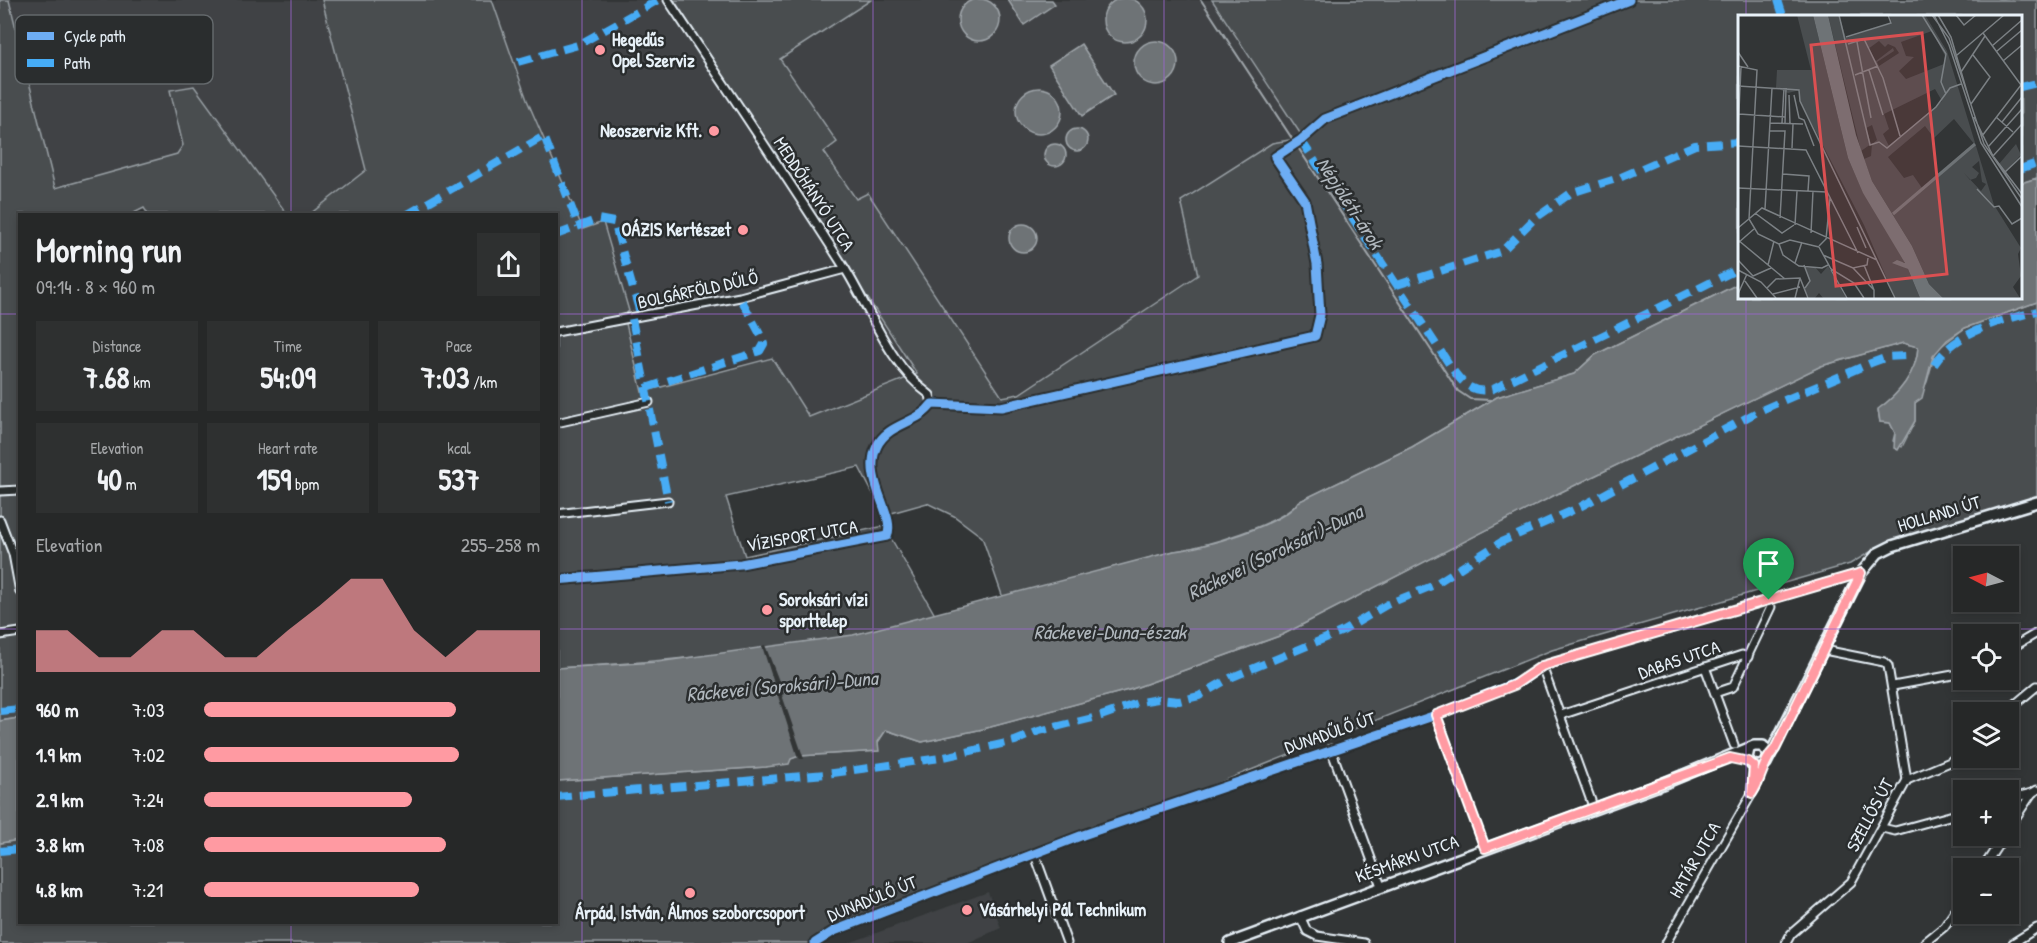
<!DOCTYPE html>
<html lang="en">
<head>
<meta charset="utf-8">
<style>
	:root { --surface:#262828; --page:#2e3030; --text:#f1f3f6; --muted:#a4a6a8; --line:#424445; --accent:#ff9aa2 }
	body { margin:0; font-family:"Patrick Hand",sans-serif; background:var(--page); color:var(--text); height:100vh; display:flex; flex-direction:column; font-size:22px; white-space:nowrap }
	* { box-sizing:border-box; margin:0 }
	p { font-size:20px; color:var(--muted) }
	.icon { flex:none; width:33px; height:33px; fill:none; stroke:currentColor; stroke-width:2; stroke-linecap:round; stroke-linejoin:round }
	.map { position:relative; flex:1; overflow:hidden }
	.drawer { position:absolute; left:18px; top:213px; width:540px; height:711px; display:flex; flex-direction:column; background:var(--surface); border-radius:0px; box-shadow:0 3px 9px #0003,0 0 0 2px var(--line) }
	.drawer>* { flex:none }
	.needle { width:39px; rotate:276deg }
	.fabs { position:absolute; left:1953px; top:546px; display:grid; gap:12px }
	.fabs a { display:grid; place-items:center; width:66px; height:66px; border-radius:0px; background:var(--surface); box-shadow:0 3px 9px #0003,0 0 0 2px var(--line); font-size:30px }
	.pin { position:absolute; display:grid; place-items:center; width:51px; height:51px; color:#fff; margin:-62px -26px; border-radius:50% 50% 50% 0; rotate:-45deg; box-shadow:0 0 6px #0007 }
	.pin .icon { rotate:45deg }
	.round { display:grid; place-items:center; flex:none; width:63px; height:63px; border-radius:0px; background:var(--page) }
	.head { display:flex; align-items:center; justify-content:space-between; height:102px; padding:0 18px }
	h1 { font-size:33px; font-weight:700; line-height:45px }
	.figures { display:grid; grid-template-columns:repeat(3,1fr); gap:9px; height:102px; padding:6px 18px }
	.figures div { display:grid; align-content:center; border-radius:0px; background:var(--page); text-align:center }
	.figures b { font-size:30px; font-weight:700 }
	.figures small { font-size:16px; font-weight:400 }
	.figures p { font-size:16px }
	.chart { height:168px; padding:12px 18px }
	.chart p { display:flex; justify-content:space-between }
	.chart svg { width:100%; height:108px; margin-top:6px; fill:var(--accent); opacity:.7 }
	ul { padding:0 18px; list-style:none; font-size:20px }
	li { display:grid; grid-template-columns:96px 72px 1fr; align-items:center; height:45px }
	li i { height:15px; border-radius:8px; background:var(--accent) }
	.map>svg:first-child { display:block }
	.built { fill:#3f4244 }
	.green { fill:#494d4f; stroke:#989fa4; stroke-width:1.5 }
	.water { fill:#6e7376; stroke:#9fa5aa; stroke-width:1.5 }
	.pier { fill:#323536 }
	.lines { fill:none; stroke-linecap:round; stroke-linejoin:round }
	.stream { stroke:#9fa5aa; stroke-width:2 }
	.minor-casing { stroke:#e8f1f8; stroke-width:11 }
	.tertiary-casing { stroke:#e8f1f8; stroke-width:14 }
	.minor { stroke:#2a2d2e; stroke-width:7 }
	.tertiary { stroke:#2a2d2e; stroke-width:9 }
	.quiet { stroke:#46acf6; stroke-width:8; stroke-dasharray:15 8; stroke-linecap:butt }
	.cycleway-casing { stroke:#2a2d2e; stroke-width:13 }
	.cycleway { stroke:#6dadf4; stroke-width:9 }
	.route-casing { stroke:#fff; stroke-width:12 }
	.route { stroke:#ff9aa2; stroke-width:8 }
	.grid { fill:none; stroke:#9c67d0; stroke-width:1.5; stroke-opacity:0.55 }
	.poi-dot { fill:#ff9aa2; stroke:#2a2d2e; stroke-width:2 }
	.labels { text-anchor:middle; stroke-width:5; stroke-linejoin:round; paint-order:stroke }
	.poi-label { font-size:18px; font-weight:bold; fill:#e8f1f8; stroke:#2a2d2e; text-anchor:start }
	.street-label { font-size:18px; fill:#e8f1f8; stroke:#2a2d2e }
	.water-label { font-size:20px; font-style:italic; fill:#b1b8be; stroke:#2a2d2e }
	.inset-river { fill:none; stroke:#6e7376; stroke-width:3 }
	.inset-road { fill:none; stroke:#7b8084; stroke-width:1.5 }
	.view { fill:#da5052; fill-opacity:0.15; stroke:#da5052; stroke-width:3 }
	.inset-edge { fill:none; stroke:#e8f1f8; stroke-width:3 }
	.key { fill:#2a2d2e; stroke:#63686b; stroke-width:1.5 }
	.key-label { font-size:16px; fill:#e8f1f8 }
</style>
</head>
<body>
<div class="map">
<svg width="2037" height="943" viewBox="0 0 2037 943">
	<rect width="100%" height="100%" fill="#323536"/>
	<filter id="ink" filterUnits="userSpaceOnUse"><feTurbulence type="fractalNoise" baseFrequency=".0167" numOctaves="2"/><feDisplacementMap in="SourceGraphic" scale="12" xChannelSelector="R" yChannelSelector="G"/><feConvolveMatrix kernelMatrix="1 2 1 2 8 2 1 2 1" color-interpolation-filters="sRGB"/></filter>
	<g filter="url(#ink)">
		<g class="built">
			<path d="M9,0h313l45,171 -57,43h-23l-94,-128 -22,5 12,54 -6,9 -122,34z"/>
			<path d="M492,0h182l244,374 -110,43 -36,-59 -47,10 -83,24 -39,-169 -20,6 -56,-129z"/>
			<path d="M871,0h341l88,133 -5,6 -26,6 -71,130 -179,119 -18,3 -133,-204 -12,6 -33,-47 14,-11 -58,-82z"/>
			<path d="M988,892l13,36 -34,15h-118z"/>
		</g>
		<g class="green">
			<path d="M0,0h9l46,188 122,-34 6,-9 -13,-55 24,-4 93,128h-139l-4,-6 -12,6h-112v504l-20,3z"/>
			<path d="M322,0h170l35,100 56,129 20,-7 26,89 -5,4 18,77 130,-34 37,59 108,-43 -243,-374h197l-91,59 57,83 -13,10 32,47 12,-6 134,204 17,-3 179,-119 -17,-74 91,-58 23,-4 5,-6 -88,-133h825v178l-16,5 -1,-167h-280v267l-145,72 -21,19 -77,23 -85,50 -114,55c-12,20 -99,47 -124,49l-171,47 -21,-61 -28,-21 -27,-13 -43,12 -25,-48 -133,30 19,59 139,-30 51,89c-28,7 -56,16 -84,21 -97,17 -196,26 -294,32l-1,-454h-246l56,-44z"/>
			<path d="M2037,302v199l-150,41 -37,22 -298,86 -735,293h-817v-100l19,-3 1,82h536l1,-141 209,-14 33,-11 79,-5v-9l8,-12 36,12 61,-13 149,-40 150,-54 273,-140 266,-129 82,-23 15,4c-1,26 -20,48 -40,63l2,12 10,1 5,10 -2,8 9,6 13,-26v-18l12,-21 9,-32 29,-22z"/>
		</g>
		<g class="water">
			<circle cx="1125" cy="20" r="22"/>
			<circle cx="979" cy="20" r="21"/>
			<path d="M1008,0h44l3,4 -31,21z"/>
			<circle cx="1156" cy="63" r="22"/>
			<path d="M1081,44l33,51 -32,21 -33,-51z"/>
			<circle cx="1039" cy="111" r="23"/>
			<circle cx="1077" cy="140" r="11"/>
			<circle cx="1055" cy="155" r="11"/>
			<path d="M2037,178v124l-72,26 -18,12 -14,16 -11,42 -7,5v18l-17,29 -4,-2 1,-15 -5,-10 -10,-1 -2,-13c20,-14 39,-36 40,-62l-15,-4 -82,23 -266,129 -273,140 -150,54 -149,40 -61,13 -36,-12 -8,12 1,9 -80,5 -8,3 -2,5 -23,3 -209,14v-113l100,-6 196,-27 321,-84c26,-2 111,-27 124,-49l114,-55 85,-50 77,-23 21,-19 145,-72v14h280l1,-114z"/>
			<circle cx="1023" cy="238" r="14"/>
			<path d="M19,718v122l-19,3v-122z"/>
		</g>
		<path class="pier" d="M765,645l19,49 -2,1 22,64h-4l-3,-4 -35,-109z"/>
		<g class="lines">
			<path class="stream" d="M1201,0l257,391 12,8 21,1"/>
			<g class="minor-casing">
				<g id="minor">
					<path d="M556,332l184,-35 105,-28"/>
					<path d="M556,423l93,-21"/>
					<path d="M0,491l20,-1"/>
					<path d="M556,514l112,-13"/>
					<path d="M0,520l13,34 7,38"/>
					<path d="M556,580l185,-16 146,-28c10,-20 -26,-57 -10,-90 11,-23 41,-22 55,-42l-2,-9c-41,-29 -60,-87 -86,-128 -57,-90 -117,-178 -176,-267"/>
					<path d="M0,635l20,-3"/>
					<path d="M2008,650l29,-17"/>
					<path d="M1542,666l52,143"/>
					<path d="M1705,667l29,78"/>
					<path d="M1893,686l71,-13"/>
					<path d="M1715,693l18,-6 38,-80 -2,-7"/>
					<path d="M2006,712l31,-26"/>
					<path d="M1436,715l49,133"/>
					<path d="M1561,715l181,-60 6,2"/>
					<path d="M1331,749l50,137"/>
					<path d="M1907,780l43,-18 14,-12"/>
					<path d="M1752,790l2,-24"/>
					<path d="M2008,799l24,-6"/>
					<path d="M1882,828l13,3 69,-19"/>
					<path d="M2008,829l24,-36 5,-3"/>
					<path d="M1035,855l32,88"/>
					<path d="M1983,868l21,-32"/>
					<path d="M1300,916l7,15 10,5 47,7"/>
					<path d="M815,943l19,-12 249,-96 353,-120 87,-35 19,-14 319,-93"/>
					<path d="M1666,943l92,-160 4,-17"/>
					<path d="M1786,943l5,-9 60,-52 56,-102 -19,-114 -4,-4 -60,-12"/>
					<path d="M1924,943l20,-16 20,-29"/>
					<path d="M2013,943l24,-15"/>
				</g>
			</g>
			<g class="tertiary-casing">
				<g id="tertiary">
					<path d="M1749,749l-2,9 4,6 7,3 8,-4 95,-190 17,-20 14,-7 145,-44"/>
					<path d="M1230,943l432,-159 92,-38h9l6,9"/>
				</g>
			</g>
			<use href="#minor" class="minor"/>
			<use href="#tertiary" class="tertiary"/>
			<g class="quiet">
				<path d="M1778,0l5,16"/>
				<path d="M518,62l60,-17 80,-45"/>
				<path d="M2020,87l17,-4"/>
				<path d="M1301,140l152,230c11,15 20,24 40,19l247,-121"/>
				<path d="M2020,169l17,-6"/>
				<path d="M408,214l136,-78 35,91"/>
				<path d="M556,235l42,-16 16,3 27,95"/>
				<path d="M1397,285l105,-34 31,-31 38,-27 48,-15 76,-33 45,-3"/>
				<path d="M632,319l36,182"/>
				<path d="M1934,365c21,-34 67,-44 103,-54"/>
				<path d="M646,388l114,-37 4,-7 -2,-6 -22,-41"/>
				<path d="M0,711l20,-2"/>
				<path d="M556,797l270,-23 114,-16 75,-17 24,-10 62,-15 39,-14 18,-3 21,2 20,-5 31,-18 113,-47 45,-27 44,-18 69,-44 77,-34 181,-97 112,-48 16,-6 20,-1"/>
				<path d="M0,851l20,-2"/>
			</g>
			<g class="cycleway-casing">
				<g id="cycleway">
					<path d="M556,580l185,-16 146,-28c10,-20 -26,-57 -10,-90 11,-23 41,-22 55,-42l69,3 314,-71 5,-21 -3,-51 -12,-63 -30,-44 26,-17 24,-21 304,-119"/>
					<path d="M815,943l19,-12 249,-96 353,-120 87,-35 19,-14 319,-93"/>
				</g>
			</g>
			<use href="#cycleway" class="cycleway"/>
		</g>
	</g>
	<g class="lines" filter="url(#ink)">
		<g class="route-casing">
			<path id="route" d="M1861,573l-86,176c-12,12 -13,29 -23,44l2,-27 -5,-4 -19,-4 -245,90 -49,-133 78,-30 28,-19z"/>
		</g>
		<use href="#route" class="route"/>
	</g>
	<path class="grid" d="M291,0v214M582,0v943M873,0v943M1164,0v943M1455,0v943M1746,0v16M1746,297v646M0,314h20M556,314h1481M0,629h20M556,629h1481M291,922v21"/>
	<g class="poi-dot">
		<circle cx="600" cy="50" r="6"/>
		<circle cx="714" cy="131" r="6"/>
		<circle cx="743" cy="230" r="6"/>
		<circle cx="767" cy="610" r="6"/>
		<circle cx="690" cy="893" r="6"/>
		<circle cx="967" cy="910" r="6"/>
	</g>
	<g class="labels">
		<g class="poi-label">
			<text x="612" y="46">Hegedűs<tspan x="612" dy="21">Opel Szerviz</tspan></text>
			<text x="702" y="137" text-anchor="end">Neoszerviz Kft.</text>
			<text x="731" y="236" text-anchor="end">OÁZIS Kertészet</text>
			<text x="779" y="606">Soroksári vízi<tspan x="779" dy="21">sporttelep</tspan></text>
			<text x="979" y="916">Vásárhelyi Pál Technikum</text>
			<text x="690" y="919" text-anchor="middle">Árpád, István, Álmos szoborcsoport</text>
		</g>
		<g class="street-label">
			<text transform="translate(814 194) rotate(57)" y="6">MEDDŐHÁNYÓ UTCA</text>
			<text transform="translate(698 290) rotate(-12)" y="6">BOLGÁRFÖLD DŰLŐ</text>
			<text transform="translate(1939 514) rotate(-17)" y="6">HOLLANDI ÚT</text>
			<text transform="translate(802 536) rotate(-10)" y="6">VÍZISPORT UTCA</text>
			<text transform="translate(1679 660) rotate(-19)" y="6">DABAS UTCA</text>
			<text transform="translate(1330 733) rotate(-19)" y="6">DUNADŰLŐ ÚT</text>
			<text transform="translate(1870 815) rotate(-62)" y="6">SZELLŐS ÚT</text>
			<text transform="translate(1407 859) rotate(-20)" y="6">KÉSMÁRKI UTCA</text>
			<text transform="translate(1695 860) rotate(-60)" y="6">HATÁR UTCA</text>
			<text transform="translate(872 899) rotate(-22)" y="6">DUNADŰLŐ ÚT</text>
		</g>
		<g class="water-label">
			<text transform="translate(1350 203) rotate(57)" y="7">Népjóléti-árok</text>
			<text transform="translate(1275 552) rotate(-26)" y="7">Ráckevei (Soroksári)-Duna</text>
			<text x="1110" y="639">Ráckevei-Duna-észak</text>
			<text transform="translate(782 686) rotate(-5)" y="7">Ráckevei (Soroksári)-Duna</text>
		</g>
	</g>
	<g transform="translate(1738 15)">
		<rect width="284" height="284" fill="#323536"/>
		<path d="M59,0h16l35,143 15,34 42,70h-11l14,7 12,29h-25l-31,-73 -64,-124v-11l-12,3 -12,-5 1,-18h34zM90,0h11l7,23 46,-15 -3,-8h36l22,36 47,154 27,43 -3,6 3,22 -8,11 7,11h-77l-14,-14 -17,-38 -40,-65 -8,-22 7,-3 1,-12 5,-4 -5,-15 -6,3 5,16 -10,7zM194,16l13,25 -1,8 -38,15 -7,-8 15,-14 -8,-1 -5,-14zM141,26l6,6 3,-3 7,3 4,6 -20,13 -2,-4 17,-11 -1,-3 -17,13 -8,-12zM197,74l7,12 -53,45 -6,-12 6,-5 -5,-15zM216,104l21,26 -53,43 -9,-13 -9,3 -16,-21 37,-31 9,12zM241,146l3,21 4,2 -5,7 -17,-18 6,7 6,-2 3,-5 -7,-6zM278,129l5,11 -16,17 -6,-8zM90,251l18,32h-23l-4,-5 -4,5h-6l-5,-9 6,-7 -5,-14 10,-1 6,7z" fill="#494d4f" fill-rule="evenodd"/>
		<path d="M75,0h15l28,120 16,46 40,65 17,38 14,14h-23l-12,-29 -16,-6 5,-3 8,3 -42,-70 -15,-35z" fill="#6e7376"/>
		<path class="inset-river" d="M155,199l82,-70"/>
		<path class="inset-road" d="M101,0l31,130 9,-3 8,6 49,-41 14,-19 11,-4M184,0l24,39 -5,28 5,12M194,0l17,23 35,106 38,55M196,0l15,30 32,98 41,64M200,0l13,22 19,65M218,0l8,10 12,-10M245,18l38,52M108,22l45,-14 -3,-8M119,27l14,76M110,29l16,-5 19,39 17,58M254,31l30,-26M259,36l25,-21M0,37l10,15M219,40l47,-40M265,46l19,-16M0,51l19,4 -8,149 9,15 21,10 4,11 16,11 23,2 6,-3M131,55l14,45M223,57l24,-36M117,60l23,-9M0,71l61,4 1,11 95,197M51,80l1,29M56,80l5,23 5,2 10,26M233,89l19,-27 -17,-22M1,99l46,3M236,102l19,39 29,38M258,102l17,15M264,107l20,-25M32,108l33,1M44,108l2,-35M47,108l1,-35M32,116h15l-5,87M0,117l3,-65M244,121l39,-51M0,131l68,4 52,103M250,132l34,-38M54,133l1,-24M255,141l29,-32M266,158l18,-17M45,159l26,2 -1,15M0,173l89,4M239,174l17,18 5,-1 13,18 10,-6M27,194l7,-121M17,198l27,20 12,-8M57,210l2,-34M119,212l9,21M0,213l24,-20 115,52M73,218l2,-42M0,225l47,39M0,228l16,-14M41,229l11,-4 29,7M81,231l7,-7 4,-41M81,232l12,22 23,14 10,15M85,240l30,13 14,-3 1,-7M0,245l15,16M57,248l7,-21M30,250l6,-24M66,250l6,16 -5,7M126,250l10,25M115,253l21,22v8M0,255l23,12 15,16M93,255l16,28M15,261l18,-8M7,266l12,17M29,273l9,-9 24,-1 8,20M0,279l9,-20M35,279l27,-7M57,283l5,-20"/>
		<path class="view" d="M184,18l25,241 -111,12 -25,-241z"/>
		<rect width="284" height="284" class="inset-edge"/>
	</g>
	<rect x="15" y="15" width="198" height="69" rx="9" class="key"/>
	<rect x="27" y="32" width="27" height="8" fill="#6dadf4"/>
	<rect x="27" y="59" width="27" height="8" fill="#46acf6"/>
	<g class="key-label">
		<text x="64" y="42">Cycle path</text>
		<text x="64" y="69">Path</text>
	</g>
</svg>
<div class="fabs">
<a><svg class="needle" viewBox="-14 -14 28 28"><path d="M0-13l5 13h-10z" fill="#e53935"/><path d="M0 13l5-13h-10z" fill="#a4a6a8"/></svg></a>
<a><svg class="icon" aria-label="locate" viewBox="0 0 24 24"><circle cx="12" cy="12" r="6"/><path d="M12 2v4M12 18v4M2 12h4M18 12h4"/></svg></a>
<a><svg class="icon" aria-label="layers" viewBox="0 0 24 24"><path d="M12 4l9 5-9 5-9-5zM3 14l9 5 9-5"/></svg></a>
<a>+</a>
<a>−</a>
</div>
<div class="pin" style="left:1769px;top:600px;background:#1e9e55"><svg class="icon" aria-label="arrive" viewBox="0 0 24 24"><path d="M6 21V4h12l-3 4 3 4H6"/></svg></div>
<section class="drawer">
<div class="head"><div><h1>Morning run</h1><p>09:14 · 8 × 960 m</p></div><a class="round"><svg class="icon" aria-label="share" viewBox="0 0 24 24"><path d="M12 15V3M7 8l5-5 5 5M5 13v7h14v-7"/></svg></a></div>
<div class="figures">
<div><p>Distance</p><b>7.68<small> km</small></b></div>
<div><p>Time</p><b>54:09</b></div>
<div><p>Pace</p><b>7:03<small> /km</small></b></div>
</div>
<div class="figures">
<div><p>Elevation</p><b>40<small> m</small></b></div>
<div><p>Heart rate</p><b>159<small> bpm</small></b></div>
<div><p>kcal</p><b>537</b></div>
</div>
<div class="chart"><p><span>Elevation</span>255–258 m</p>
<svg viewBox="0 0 160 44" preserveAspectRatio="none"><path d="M0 44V27L10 27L20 38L30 38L40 27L50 27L60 38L70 38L80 27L90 17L100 6L110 6L120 27L130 38L140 27L150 27L160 27V44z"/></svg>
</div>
<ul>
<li><b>960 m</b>7:03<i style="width:75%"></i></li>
<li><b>1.9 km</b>7:02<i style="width:76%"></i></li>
<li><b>2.9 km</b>7:24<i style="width:62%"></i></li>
<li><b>3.8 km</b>7:08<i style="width:72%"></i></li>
<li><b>4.8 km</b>7:21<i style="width:64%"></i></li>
</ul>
</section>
</div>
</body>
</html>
